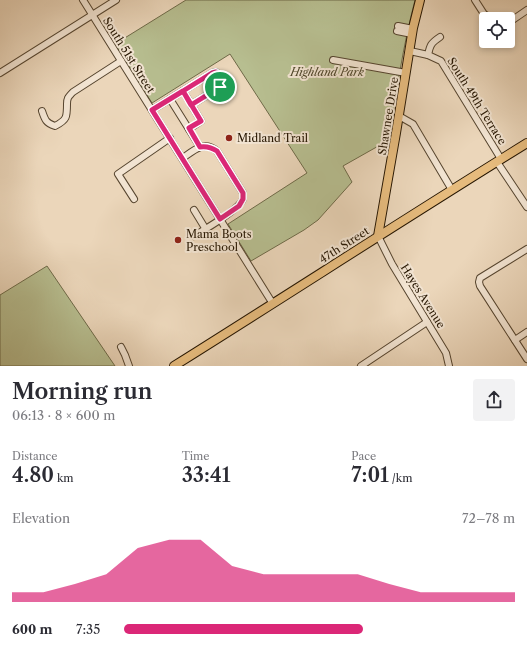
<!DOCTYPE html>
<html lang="en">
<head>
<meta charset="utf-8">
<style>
	:root { --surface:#fff; --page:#f2f2f3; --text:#2b2b33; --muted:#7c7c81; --accent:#db2777 }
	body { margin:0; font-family:"Libre Caslon Text",serif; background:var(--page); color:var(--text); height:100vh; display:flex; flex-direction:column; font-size:15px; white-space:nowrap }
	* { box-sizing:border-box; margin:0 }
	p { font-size:13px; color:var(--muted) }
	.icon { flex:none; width:22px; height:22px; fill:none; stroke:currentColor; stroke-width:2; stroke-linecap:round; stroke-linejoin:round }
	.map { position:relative; height:366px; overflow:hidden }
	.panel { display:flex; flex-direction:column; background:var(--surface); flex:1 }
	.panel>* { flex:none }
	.buttons { position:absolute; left:479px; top:12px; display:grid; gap:8px }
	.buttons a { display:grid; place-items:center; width:36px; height:36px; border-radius:4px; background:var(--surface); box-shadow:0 2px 6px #0003; font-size:20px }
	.pin { position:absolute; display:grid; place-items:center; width:34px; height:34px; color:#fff; margin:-17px; border:2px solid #fff; border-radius:50%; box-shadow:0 1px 4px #0007 }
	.round { display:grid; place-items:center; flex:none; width:42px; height:42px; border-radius:4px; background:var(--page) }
	.head { display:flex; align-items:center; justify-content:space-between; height:68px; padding:0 12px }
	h1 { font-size:22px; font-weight:600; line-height:30px }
	.metrics { display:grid; grid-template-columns:repeat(3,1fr); gap:6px; height:68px; padding:4px 12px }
	.metrics div { display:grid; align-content:center }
	.metrics b { font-size:20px; font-weight:600 }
	.metrics small { font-size:11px; font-weight:400 }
	.metrics p { font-size:11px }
	.chart { height:112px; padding:8px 12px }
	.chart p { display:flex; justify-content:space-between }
	.chart svg { width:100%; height:72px; margin-top:4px; fill:var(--accent); opacity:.7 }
	ul { padding:0 12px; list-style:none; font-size:13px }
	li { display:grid; grid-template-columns:64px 48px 1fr; align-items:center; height:30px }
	li i { height:10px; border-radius:5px; background:var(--accent) }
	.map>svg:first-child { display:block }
	.green { fill:#b7be90; stroke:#6e6a48 }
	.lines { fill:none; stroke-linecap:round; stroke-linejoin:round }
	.minor-casing { stroke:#56452f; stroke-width:8 }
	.major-casing { stroke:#251501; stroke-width:10 }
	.minor { stroke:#f2e4d2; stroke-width:6 }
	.major { stroke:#e6bb7d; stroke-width:8 }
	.route-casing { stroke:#fff; stroke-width:8 }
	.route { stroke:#db2777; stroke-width:5 }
	.poi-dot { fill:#8f2418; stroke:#f2e4d2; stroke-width:1.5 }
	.labels { text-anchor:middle; stroke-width:4; stroke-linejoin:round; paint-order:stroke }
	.street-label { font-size:11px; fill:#251501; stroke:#f2e4d2 }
	.park-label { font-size:11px; font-style:italic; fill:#51482c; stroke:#f2e4d2 }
	.poi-label { font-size:11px; fill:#251501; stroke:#f2e4d2; text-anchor:start }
</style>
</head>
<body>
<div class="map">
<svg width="527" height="366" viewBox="0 0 527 366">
	<rect width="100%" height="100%" fill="#ebd6ba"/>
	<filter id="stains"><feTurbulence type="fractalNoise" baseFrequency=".005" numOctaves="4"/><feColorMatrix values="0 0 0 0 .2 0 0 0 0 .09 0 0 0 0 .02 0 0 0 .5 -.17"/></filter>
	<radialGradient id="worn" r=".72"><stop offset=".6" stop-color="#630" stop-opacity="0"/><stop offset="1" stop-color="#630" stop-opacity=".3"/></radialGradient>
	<g class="green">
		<path d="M186,0h229c-12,46 -19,93 -26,140l-46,26 9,16 -34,38 -14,10 -53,31 -23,-37 79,-51 -77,-119 -78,49 -37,-59z"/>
		<path d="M47,266l68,100h-115v-71z"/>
	</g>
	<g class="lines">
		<g class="minor-casing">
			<g id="minor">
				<path d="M83,0l190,304"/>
				<path d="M475,0l9,14 8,5"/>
				<path d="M508,21h3l16,-11"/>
				<path d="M398,26l15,3"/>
				<path d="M397,31l15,3"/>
				<path d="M410,51l18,4 13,6 60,98"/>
				<path d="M428,55c2,-10 3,-12 12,-18"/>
				<path d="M333,60l73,13"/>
				<path d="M0,73l116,-73"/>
				<path d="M183,91l18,30 -12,8"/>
				<path d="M170,99l30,48"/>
				<path d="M152,110l60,-37 4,-1 6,4 2,3 -2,7 -2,1 -29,18"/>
				<path d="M42,111c3,9 4,12 13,15 12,-6 12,-9 12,-22 0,-2 0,-4 1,-6 0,-1 4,-5 5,-6l48,-31"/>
				<path d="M399,116l14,8 39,66"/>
				<path d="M183,158c11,-8 21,-18 34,-7l26,42c0,2 0,4 0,6 -3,10 -39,31 -49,37"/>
				<path d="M497,162l30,45"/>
				<path d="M134,199l-16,-25 52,-36"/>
				<path d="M194,210l11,18"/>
				<path d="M378,236l14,28 54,89 3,13"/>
				<path d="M527,249l-47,29 -1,4 1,4 47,73"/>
				<path d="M515,340l12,-8"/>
				<path d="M121,347l4,8 4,11"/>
				<path d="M361,366l66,-44"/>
			</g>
		</g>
		<g class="major-casing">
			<g id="major">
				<path d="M378,236l18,-103 17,-105 7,-28"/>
				<path d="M174,366c118,-74 235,-150 353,-223"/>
			</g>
		</g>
		<use href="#minor" class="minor"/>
		<use href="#major" class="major"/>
	</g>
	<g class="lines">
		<g class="route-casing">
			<path id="route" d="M220,87l-29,18 -8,-14 -31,19 68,109 19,-13 4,-7v-6l-26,-42c-6,-4 -10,-5 -17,-4l-11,-19 12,-7 -18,-30 29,-18 4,-1 6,4 2,3 -2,7 -2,1"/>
		</g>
		<use href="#route" class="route"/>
	</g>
	<g class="poi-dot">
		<circle cx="229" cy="138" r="4"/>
		<circle cx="178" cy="240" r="4"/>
	</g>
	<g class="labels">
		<g class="street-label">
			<text transform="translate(129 55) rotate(58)" y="4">South 51st Street</text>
			<text transform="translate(477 101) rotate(58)" y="4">South 49th Terrace</text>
			<text transform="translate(388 116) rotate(-81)" y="4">Shawnee Drive</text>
			<text transform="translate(344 245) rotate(-33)" y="4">47th Street</text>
			<text transform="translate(423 296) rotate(58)" y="4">Hayes Avenue</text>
		</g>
		<g class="park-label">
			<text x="327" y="76">Highland Park</text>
		</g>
		<g class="poi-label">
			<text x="237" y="142">Midland Trail</text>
			<text x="186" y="238">Mama Boots<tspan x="186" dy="13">Preschool</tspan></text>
		</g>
	</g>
	<rect width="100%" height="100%" filter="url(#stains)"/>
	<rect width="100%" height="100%" fill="url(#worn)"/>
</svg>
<div class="buttons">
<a><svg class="icon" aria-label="locate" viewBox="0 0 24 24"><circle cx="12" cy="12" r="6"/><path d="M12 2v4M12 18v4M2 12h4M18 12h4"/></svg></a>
</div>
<div class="pin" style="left:220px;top:87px;background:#1e9e55"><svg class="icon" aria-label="arrive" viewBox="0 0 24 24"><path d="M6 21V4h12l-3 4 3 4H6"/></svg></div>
</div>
<section class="panel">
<div class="head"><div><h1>Morning run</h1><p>06:13 · 8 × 600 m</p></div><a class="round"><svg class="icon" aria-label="share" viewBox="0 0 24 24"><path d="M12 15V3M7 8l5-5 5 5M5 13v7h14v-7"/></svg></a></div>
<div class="metrics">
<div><p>Distance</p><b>4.80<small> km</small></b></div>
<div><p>Time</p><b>33:41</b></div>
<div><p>Pace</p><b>7:01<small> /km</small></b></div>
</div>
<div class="chart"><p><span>Elevation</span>72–78 m</p>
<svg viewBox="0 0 160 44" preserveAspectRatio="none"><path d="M0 44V38L10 38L20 33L30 27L40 11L50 6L60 6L70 22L80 27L90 27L100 27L110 27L120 33L130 38L140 38L150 38L160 38V44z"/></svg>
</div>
<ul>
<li><b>600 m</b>7:35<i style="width:61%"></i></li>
</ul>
</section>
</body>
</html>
